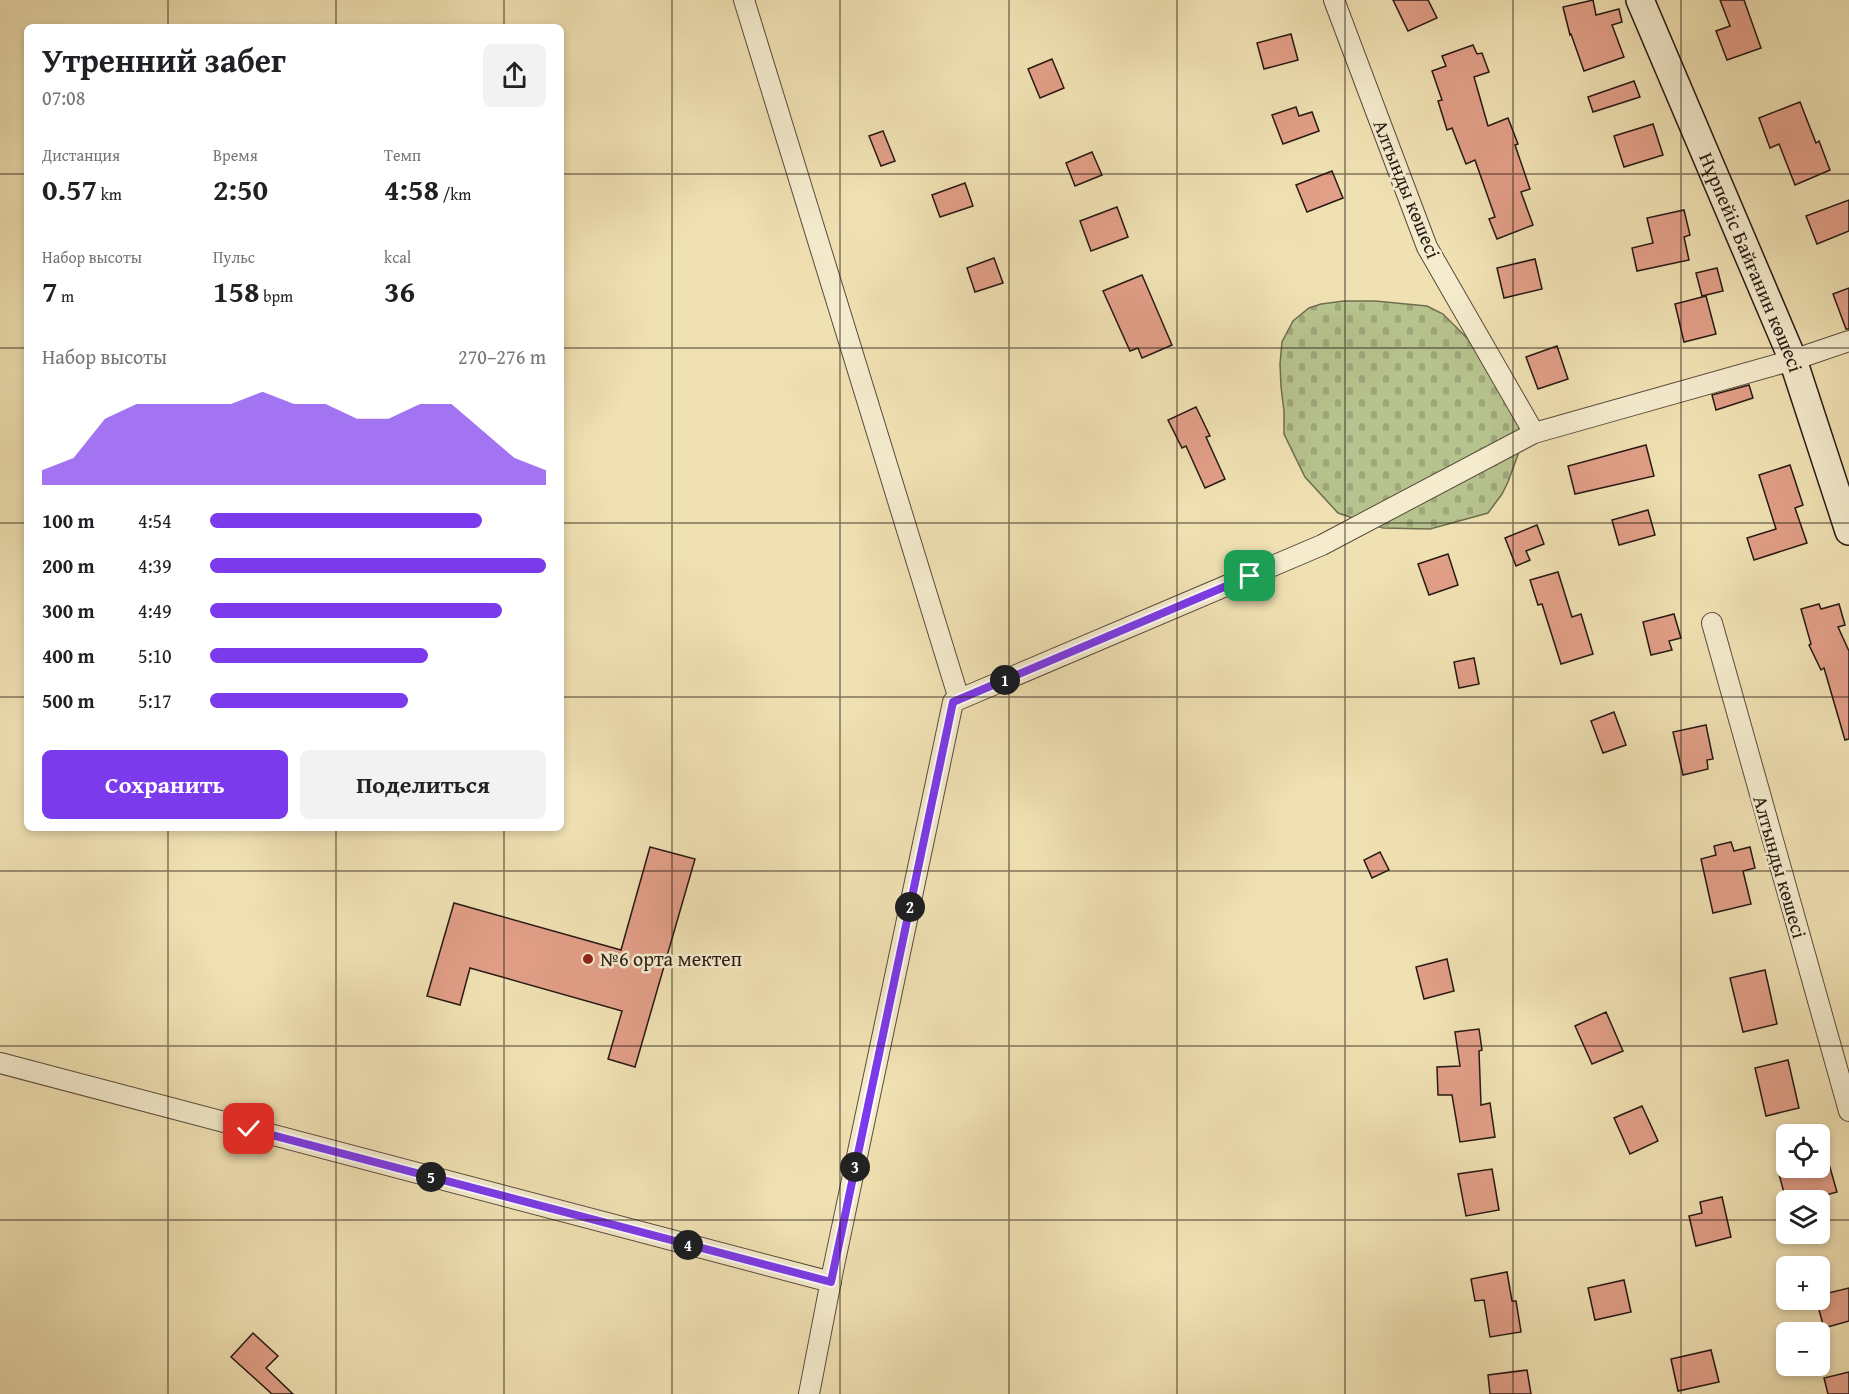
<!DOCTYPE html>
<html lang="ru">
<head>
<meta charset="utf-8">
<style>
	:root { --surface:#fff; --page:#f2f2f2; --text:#202124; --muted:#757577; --accent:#7c3aed }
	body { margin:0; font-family:"Gentium Book Plus",serif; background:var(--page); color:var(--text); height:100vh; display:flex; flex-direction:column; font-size:22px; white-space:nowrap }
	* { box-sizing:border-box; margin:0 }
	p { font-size:20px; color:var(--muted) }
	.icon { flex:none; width:33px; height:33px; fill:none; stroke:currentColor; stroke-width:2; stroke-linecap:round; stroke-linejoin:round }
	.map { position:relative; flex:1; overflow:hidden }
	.details { position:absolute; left:24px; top:24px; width:540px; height:807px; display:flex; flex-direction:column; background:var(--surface); border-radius:9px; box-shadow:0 3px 9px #0003 }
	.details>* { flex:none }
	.controls { position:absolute; left:1776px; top:1124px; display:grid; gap:12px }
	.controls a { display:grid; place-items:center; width:54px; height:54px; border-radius:9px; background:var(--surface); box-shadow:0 3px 9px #0003; font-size:30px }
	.pin { position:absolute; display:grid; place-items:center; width:51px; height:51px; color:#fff; margin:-26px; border-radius:12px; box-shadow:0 3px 9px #0006 }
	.km { position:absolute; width:30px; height:30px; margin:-15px; border-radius:50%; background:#222; color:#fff; font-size:16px; line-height:30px; text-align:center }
	.round { display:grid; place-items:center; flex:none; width:63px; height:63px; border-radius:9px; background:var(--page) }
	.headline { display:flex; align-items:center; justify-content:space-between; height:102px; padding:0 18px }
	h1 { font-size:33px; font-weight:700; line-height:45px }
	.metrics { display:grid; grid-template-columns:repeat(3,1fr); gap:9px; height:102px; padding:6px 18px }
	.metrics div { display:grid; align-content:center }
	.metrics b { font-size:30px; font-weight:700 }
	.metrics small { font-size:16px; font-weight:400 }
	.metrics p { font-size:16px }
	.chart { height:168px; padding:12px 18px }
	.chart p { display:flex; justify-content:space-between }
	.chart svg { width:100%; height:108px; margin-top:6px; fill:var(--accent); opacity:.7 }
	.primary-button { display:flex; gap:12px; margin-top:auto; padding:12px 18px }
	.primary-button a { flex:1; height:69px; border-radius:9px; background:var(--accent); color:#fff; font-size:24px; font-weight:700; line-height:69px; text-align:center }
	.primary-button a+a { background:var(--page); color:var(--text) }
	ul { padding:0 18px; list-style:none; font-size:20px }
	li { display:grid; grid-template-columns:96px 72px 1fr; align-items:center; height:45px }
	li i { height:15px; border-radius:8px; background:var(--accent) }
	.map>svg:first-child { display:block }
	.cemetery { fill:url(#cemetery-stones); stroke:#6f6e50; stroke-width:1.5 }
	.building { fill:#e29f88; stroke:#271913; stroke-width:1.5 }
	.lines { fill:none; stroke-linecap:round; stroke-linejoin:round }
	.street-casing { stroke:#594b3b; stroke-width:22 }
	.secondary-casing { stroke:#271913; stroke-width:30 }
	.street { stroke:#f5ecce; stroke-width:20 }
	.secondary { stroke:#f5ecce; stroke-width:27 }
	.route-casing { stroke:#fff; stroke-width:12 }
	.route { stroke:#7c3aed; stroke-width:8 }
	.grid { fill:none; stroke:#271913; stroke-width:1.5; stroke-opacity:0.55 }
	.poi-dot { fill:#8f2418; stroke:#f5ecce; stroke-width:2 }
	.labels { text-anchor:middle; stroke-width:5; stroke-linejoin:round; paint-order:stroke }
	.street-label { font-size:20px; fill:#271913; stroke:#f5ecce }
	.poi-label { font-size:20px; fill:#271913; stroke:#f5ecce; text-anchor:start }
</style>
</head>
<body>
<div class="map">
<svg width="1849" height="1394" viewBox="0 0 1849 1394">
	<defs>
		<pattern id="cemetery-stones" width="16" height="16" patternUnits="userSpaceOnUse" patternTransform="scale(1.5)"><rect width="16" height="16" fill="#b7c38e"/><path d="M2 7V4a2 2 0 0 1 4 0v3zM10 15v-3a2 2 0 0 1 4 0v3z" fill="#9da77a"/></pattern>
	</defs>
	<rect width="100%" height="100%" fill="#f0e1b3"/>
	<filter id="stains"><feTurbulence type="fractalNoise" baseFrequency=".00333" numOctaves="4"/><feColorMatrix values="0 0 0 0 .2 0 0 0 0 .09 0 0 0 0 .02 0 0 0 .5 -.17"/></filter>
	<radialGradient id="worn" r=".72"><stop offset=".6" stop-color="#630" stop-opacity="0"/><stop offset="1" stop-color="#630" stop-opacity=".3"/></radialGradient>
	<path class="cemetery" d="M1344,301h31l52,5 16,8 31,31 48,82 -2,22 -12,33 -6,12 -14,19 -58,16 -47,-1 -45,-15 -33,-36 -21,-43v-23l-3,-24 -1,-23 2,-22 11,-21 16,-13 12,-4z"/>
	<g class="building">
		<path d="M1393,0h35l9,18 -29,13z"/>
		<path d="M1593,0l3,15 23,-6 3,13 -10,3 12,32 -40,14 -13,-37 -1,1 -7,-28z"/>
		<path d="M1720,0h24l17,48 -34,12 -11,-29 14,-5z"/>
		<path d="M1291,34l7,26 -34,9 -7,-26z"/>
		<path d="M1473,45l4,9 5,-1 7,19 -15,5 14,49 20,-8 10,26 -3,1 15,44 -9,3 12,33 -36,14 -8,-20 6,-2 -20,-57 -9,4 -14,-36 -5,2 -9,-29 4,-1 -10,-29 14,-5 -4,-10z"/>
		<path d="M1052,59l12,29 -24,10 -12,-29z"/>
		<path d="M1634,81l6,16 -47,15 -5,-15z"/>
		<path d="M1800,102l16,41 3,-2 11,29 -35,15 -16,-41 -9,4 -11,-30z"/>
		<path d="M1296,107l3,9 13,-4 7,19 -36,13 -11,-29z"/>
		<path d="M1653,124l10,31 -39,12 -10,-31z"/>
		<path d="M883,131l12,30 -14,5 -12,-30z"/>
		<path d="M1092,152l10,23 -27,11 -9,-23z"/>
		<path d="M1332,171l11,27 -36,14 -11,-27z"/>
		<path d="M965,183l8,23 -33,11 -8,-22z"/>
		<path d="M1849,200v31l-32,13 -11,-28z"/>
		<path d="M1117,207l11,30 -37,14 -11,-30z"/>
		<path d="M1684,210l6,25 -6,2 5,23 -52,11 -5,-23 21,-5 -6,-25z"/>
		<path d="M994,258l9,25 -28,9 -8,-24z"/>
		<path d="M1535,259l7,30 -38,9 -7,-30z"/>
		<path d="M1717,268l6,23 -21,5 -6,-23z"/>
		<path d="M1142,275l30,70 -30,13 -4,-10 -8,3 -27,-60z"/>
		<path d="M1849,288v41h-3l-13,-35z"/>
		<path d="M1706,296l10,38 -32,8 -9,-38z"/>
		<path d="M1557,346l11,33 -30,10 -12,-32z"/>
		<path d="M1749,385l4,13 -37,12 -4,-15z"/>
		<path d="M1196,407l14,29 -4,1 19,42 -20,9 -19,-42 -4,2 -14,-28z"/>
		<path d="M1646,445l8,31 -79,18 -7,-28z"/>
		<path d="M1790,465l13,40 -8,3 12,35 -53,17 -7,-22 29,-9 -17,-54z"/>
		<path d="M1648,510l7,25 -36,10 -7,-25z"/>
		<path d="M1537,525l7,19 -18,7 4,9 -14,6 -11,-28z"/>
		<path d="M1448,554l10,31 -29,10 -11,-31z"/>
		<path d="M1558,572l14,45 9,-3 12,40 -32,10 -19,-60 -4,1 -8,-25z"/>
		<path d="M1819,604l2,5 18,-5 6,21 -7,2 11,24v88l-4,1 -21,-72 -3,2 -12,-25 2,-1 -10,-35z"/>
		<path d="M1674,614l7,24 -12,3 3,9 -21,5 -8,-33z"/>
		<path d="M1474,658l5,26 -20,4 -5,-26z"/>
		<path d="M1614,712l12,33 -23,8 -12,-32z"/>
		<path d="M1706,725l7,34 -6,1 1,9 -25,6 -10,-43z"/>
		<path d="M1731,842l3,9 16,-4 5,21 -12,3 8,33 -38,9 -12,-54 15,-4 -2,-9z"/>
		<path d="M650,847l45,12 -60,208 -27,-8 14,-48 -152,-43 -10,37 -33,-9 27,-93 167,47z"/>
		<path d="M1380,852l9,18 -17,8 -8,-18z"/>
		<path d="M1447,959l7,32 -30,8 -8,-32z"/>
		<path d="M1765,970l12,54 -34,8 -13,-54z"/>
		<path d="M1606,1012l17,39 -31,13 -17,-38z"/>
		<path d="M1479,1029l3,21 -3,1 2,54 9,-2 5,34 -35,5 -8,-47h-14l-1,-28 23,-1 -5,-34z"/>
		<path d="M1788,1060l11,48 -33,8 -11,-48z"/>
		<path d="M1642,1106l16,35 -28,13 -16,-36z"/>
		<path d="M1829,1164l8,28 -29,8h-22l-9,-33h43z"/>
		<path d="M1492,1169l7,41 -33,6 -8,-42z"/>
		<path d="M1722,1197l9,40 -35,9 -7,-30 13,-3 -2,-11z"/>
		<path d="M1507,1272l5,29h4l5,31 -31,5 -6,-37 -9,1 -4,-22z"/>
		<path d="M1624,1280l7,32 -36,8 -7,-32z"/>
		<path d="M1849,1288v33l-25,7 -8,-29h4v-4z"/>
		<path d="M253,1333l25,23 -12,12 27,26h-21l-41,-37z"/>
		<path d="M1711,1350l8,32 -41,9 -7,-32z"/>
		<path d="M1527,1370l4,24h-41l-2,-19z"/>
		<path d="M1849,1372v22h-21l-4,-16z"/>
	</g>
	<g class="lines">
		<g class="street-casing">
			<g id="street">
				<path d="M744,0l215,699"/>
				<path d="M1334,0l93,247 107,186"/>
				<path d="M1712,623l137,488"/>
				<path d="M0,1063l831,219"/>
				<path d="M809,1394l24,-124 120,-568 369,-157 212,-112 259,-73 56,-19"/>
			</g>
		</g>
		<g class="secondary-casing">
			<g id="secondary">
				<path id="s1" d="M1640,0l153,360 56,171"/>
			</g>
		</g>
		<use href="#street" class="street"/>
		<use href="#secondary" class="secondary"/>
	</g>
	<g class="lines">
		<g class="route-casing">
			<path id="route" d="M249,1129l582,153 122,-580 297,-126"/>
		</g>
		<use href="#route" class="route"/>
	</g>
	<path class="grid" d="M168,0v27M336,0v27M504,0v27M672,0v1394M840,0v1394M1009,0v1394M1177,0v1394M1345,0v1394M1513,0v1394M1681,0v1394M0,174h27M561,174h1288M0,348h27M561,348h1288M0,523h27M561,523h1288M0,697h27M561,697h1288M168,828v566M336,828v566M504,828v566M0,871h1849M0,1046h1849M0,1220h1786M1820,1220h29"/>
	<circle class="poi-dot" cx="588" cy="959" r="6"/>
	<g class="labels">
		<g class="street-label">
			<text transform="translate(1407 189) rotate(68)" y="7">Алтынды көшесі</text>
			<text dy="7" stroke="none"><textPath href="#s1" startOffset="285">Нұрпейіс Байғанин көшесі</textPath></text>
			<text transform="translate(1780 867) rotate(74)" y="7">Алтынды көшесі</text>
		</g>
		<g class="poi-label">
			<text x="600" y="966">№6 орта мектеп</text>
		</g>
	</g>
	<rect width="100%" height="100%" filter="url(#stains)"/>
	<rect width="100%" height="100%" fill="url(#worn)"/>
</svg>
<div class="controls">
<a><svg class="icon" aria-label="locate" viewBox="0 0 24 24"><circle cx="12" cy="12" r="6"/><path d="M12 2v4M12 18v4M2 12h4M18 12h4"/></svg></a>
<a><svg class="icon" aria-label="layers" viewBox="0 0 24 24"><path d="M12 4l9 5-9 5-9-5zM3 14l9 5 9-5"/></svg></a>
<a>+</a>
<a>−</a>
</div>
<div class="pin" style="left:1250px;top:576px;background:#1e9e55"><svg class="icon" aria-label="arrive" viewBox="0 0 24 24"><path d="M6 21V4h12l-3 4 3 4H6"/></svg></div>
<div class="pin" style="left:249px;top:1129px;background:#d93025"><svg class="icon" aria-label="check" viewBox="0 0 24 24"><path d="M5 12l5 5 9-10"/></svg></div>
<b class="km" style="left:1005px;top:680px">1</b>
<b class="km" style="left:910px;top:907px">2</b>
<b class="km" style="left:855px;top:1167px">3</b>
<b class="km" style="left:688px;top:1245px">4</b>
<b class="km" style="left:431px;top:1177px">5</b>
<section class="details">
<div class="headline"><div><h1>Утренний забег</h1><p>07:08</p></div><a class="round"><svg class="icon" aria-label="share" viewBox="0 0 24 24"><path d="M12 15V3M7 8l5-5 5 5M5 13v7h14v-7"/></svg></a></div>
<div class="metrics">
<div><p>Дистанция</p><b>0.57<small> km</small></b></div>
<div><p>Время</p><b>2:50</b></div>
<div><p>Темп</p><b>4:58<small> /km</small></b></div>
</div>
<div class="metrics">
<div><p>Набор высоты</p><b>7<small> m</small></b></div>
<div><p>Пульс</p><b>158<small> bpm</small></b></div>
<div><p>kcal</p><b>36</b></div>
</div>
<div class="chart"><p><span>Набор высоты</span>270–276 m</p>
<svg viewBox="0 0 160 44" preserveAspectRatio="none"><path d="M0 44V38L10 33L20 17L30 11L40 11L50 11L60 11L70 6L80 11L90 11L100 17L110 17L120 11L130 11L140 22L150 33L160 38V44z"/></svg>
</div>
<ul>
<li><b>100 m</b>4:54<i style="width:81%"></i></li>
<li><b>200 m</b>4:39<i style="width:100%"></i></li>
<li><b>300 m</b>4:49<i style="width:87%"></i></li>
<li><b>400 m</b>5:10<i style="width:65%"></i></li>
<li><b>500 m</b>5:17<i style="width:59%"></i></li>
</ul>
<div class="primary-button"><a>Сохранить</a><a>Поделиться</a></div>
</section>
</div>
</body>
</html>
